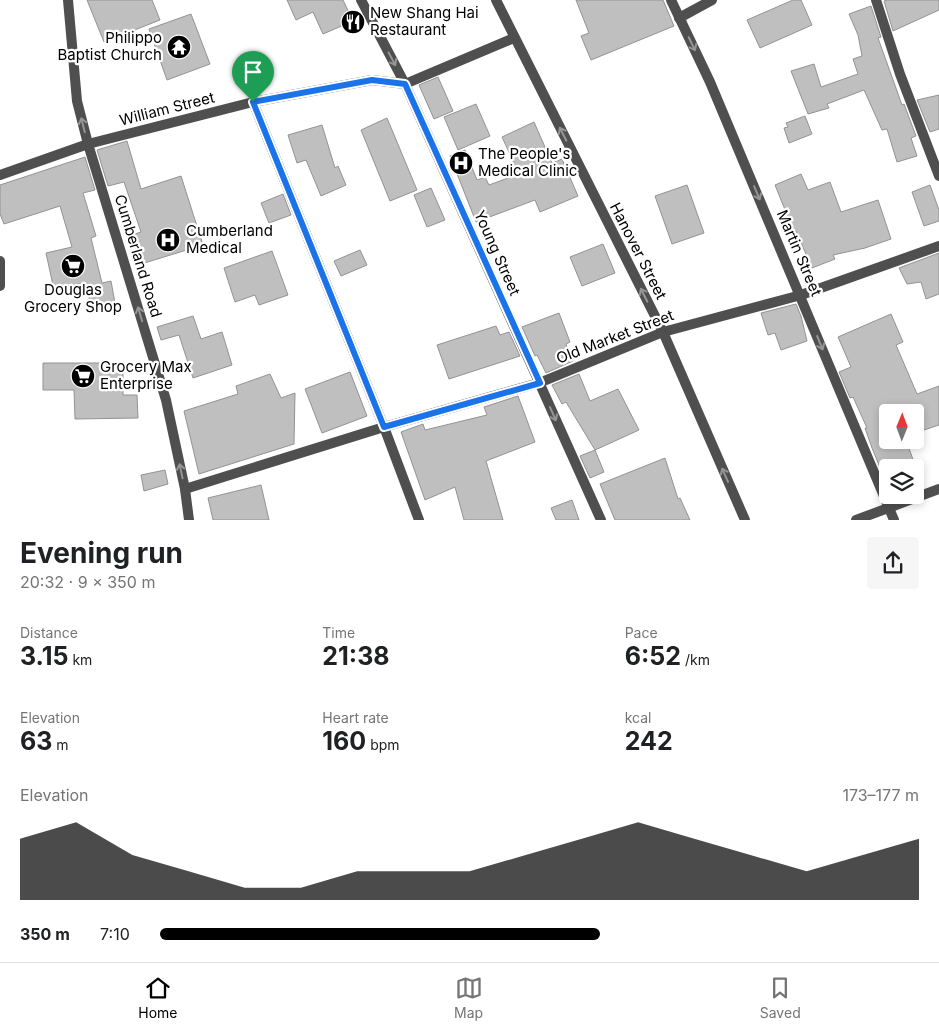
<!DOCTYPE html>
<html lang="en">
<head>
<meta charset="utf-8">
<style>
	:root { --surface:#fff; --page:#f6f6f6; --text:#202124; --muted:#757577; --line:#e0e0e0; --accent:#000 }
	body { margin:0; font-family:Inter,sans-serif; background:var(--page); color:var(--text); height:100vh; display:flex; flex-direction:column; font-size:19px; white-space:nowrap }
	* { box-sizing:border-box; margin:0 }
	p { font-size:16px; color:var(--muted) }
	.icon { flex:none; width:28px; height:28px; fill:none; stroke:currentColor; stroke-width:2; stroke-linecap:round; stroke-linejoin:round }
	.map { position:relative; height:520px; overflow:hidden }
	.panel { display:flex; flex-direction:column; background:var(--surface); flex:1 }
	.panel>* { flex:none }
	.needle { width:32px; rotate:1deg }
	.buttons { position:absolute; left:879px; top:404px; display:grid; gap:10px }
	.buttons a { display:grid; place-items:center; width:45px; height:45px; border-radius:5px; background:var(--surface); box-shadow:0 2px 8px #0003; font-size:25px }
	.pin { position:absolute; display:grid; place-items:center; width:42px; height:42px; color:#fff; margin:-51px -21px; border-radius:50% 50% 50% 0; rotate:-45deg; box-shadow:0 0 5px #0007 }
	.pin .icon { rotate:45deg }
	.round { display:grid; place-items:center; flex:none; width:52px; height:52px; border-radius:5px; background:var(--page) }
	.headline { display:flex; align-items:center; justify-content:space-between; height:85px; padding:0 20px }
	h1 { font-size:28px; font-weight:700; line-height:38px }
	.figures { display:grid; grid-template-columns:repeat(3,1fr); gap:8px; height:85px; padding:5px 20px }
	.figures div { display:grid; align-content:center }
	.figures b { font-size:25px; font-weight:700 }
	.figures small { font-size:14px; font-weight:400 }
	.figures p { font-size:14px }
	.chart { height:140px; padding:10px 20px }
	.chart p { display:flex; justify-content:space-between }
	.chart svg { width:100%; height:90px; margin-top:5px; fill:var(--accent); opacity:.7 }
	ul { padding:0 20px; list-style:none; font-size:16px }
	li { display:grid; grid-template-columns:80px 60px 1fr; align-items:center; height:38px }
	li i { height:12px; border-radius:6px; background:var(--accent) }
	.dock { display:flex; justify-content:space-around; align-items:center; height:70px; border-top:1px solid var(--line); background:var(--surface); font-size:14px; color:var(--muted) }
	.dock a { display:grid; justify-items:center; gap:2px }
	.dock .active { color:var(--accent) }
	.map>svg:first-child { display:block }
	.building { fill:#bfbfbf; stroke:#939393 }
	.lines { fill:none; stroke-linecap:round; stroke-linejoin:round }
	.minor { stroke:#4f4f4f; stroke-width:10 }
	.tertiary { stroke:#4f4f4f; stroke-width:10 }
	.oneway { stroke:#959595 }
	.route-casing { stroke:#fff; stroke-width:10 }
	.route { stroke:#1a73e8; stroke-width:6 }
	.labels { text-anchor:middle; stroke-width:4.5; stroke-linejoin:round; paint-order:stroke }
	.poi-label { font-size:15px; fill:#000; stroke:#fff; text-anchor:start }
	.street-label { font-size:15px; fill:#000; stroke:#fff }
</style>
</head>
<body>
<div class="map">
<svg width="939" height="520" viewBox="0 0 939 520">
	<rect width="100%" height="100%" fill="#fff"/>
	<g class="building">
		<path d="M87,0h65l8,20 -56,22z"/>
		<path d="M287,0h56l10,21 -30,13 -10,-22 -17,8z"/>
		<path d="M576,0h87l11,26 -83,34 -10,-24 8,-3z"/>
		<path d="M793,0h8l11,25 -52,23 -13,-28z"/>
		<path d="M887,0h52v10l-46,21 -9,-30z"/>
		<path d="M871,6l10,31 -3,1 24,67 2,-1 12,32 -5,2 6,18 -20,6 -10,-33 -5,1 -18,-40 -37,14 2,4 -21,6 -17,-43 23,-7 7,23 37,-13 -5,-15 9,-3 -4,-21 -9,-21z"/>
		<path d="M191,14l19,50 -43,16 -18,-51z"/>
		<path d="M438,77l15,34 -19,8 -15,-34z"/>
		<path d="M939,95v34l-9,3 -13,-32z"/>
		<path d="M476,104l14,32 -32,14 -14,-33z"/>
		<path d="M805,116l7,18 -23,9 -5,-15 4,-1 -2,-4z"/>
		<path d="M387,118l30,72 -27,11 -29,-71z"/>
		<path d="M534,122l18,41 10,-4 16,37 -38,16 -5,-12 -59,22 -26,-66 15,-6 12,30 8,-3 4,8 30,-11 -17,-37z"/>
		<path d="M322,125l13,43 3,-2 8,19 -25,11 -15,-36 -9,3 -9,-28z"/>
		<path d="M127,141l14,48 40,-13 22,69 -62,19 -9,-29 9,-3 -17,-50 -16,4 -11,-36z"/>
		<path d="M85,157l10,33 -12,3 13,43 -5,2 11,45 9,-2 4,22 -24,5 -5,-26 -32,8 -8,-37 26,-6 -12,-41 -56,18 -4,-10v-29z"/>
		<path d="M801,174l7,16 22,-8 11,30 37,-12 13,39 -26,9 -32,7 2,4 -23,9 -16,-37 -2,1 -19,-47z"/>
		<path d="M687,185l17,48 -32,11 -17,-48z"/>
		<path d="M930,185l9,25v11l-15,5 -12,-34z"/>
		<path d="M431,188l14,32 -18,7 -13,-32z"/>
		<path d="M283,194l8,21 -22,8 -8,-20z"/>
		<path d="M603,244l12,29 -33,13 -12,-29z"/>
		<path d="M360,250l7,15 -26,11 -7,-15z"/>
		<path d="M272,251l16,44 -29,10 -4,-10 -20,7 -11,-34z"/>
		<path d="M939,253v41l-13,5 -5,-17 -14,2 -8,-16z"/>
		<path d="M796,304l5,12 6,25 -26,9 -6,-17 -7,2 -7,-22z"/>
		<path d="M559,313l11,29 -4,2 7,17 -27,12 -9,-18 -2,1 -13,-29z"/>
		<path d="M891,314l12,28 -7,3 21,49 22,-8v39l-24,8v-21h-27v28h18l14,39 -5,2v-13h-27v19l-16,-39 -7,-20h2l-14,-31 -3,1 -11,-26 12,-5 -13,-30z"/>
		<path d="M193,316l8,23 21,-7 10,33 -39,13 -14,-43 -18,5 -4,-13z"/>
		<path d="M496,326l4,9 9,-3 11,24 -71,23 -12,-34z"/>
		<path d="M43,363h80v32h14l1,23 -63,1 -1,-29h-31z"/>
		<path d="M350,372l17,44 -45,17 -17,-44z"/>
		<path d="M270,374l11,24 14,-5 -1,51 -95,30 -15,-63 54,-17 -2,-8z"/>
		<path d="M579,374l11,27 28,-12 21,41 -44,20 -29,-48 -4,2 -10,-19z"/>
		<path d="M518,396l17,46 -49,19 17,59h-39l-9,-33 -30,13 -24,-68 22,-8 2,6 62,-15 -3,-8z"/>
		<path d="M595,450l9,22 -14,6 -10,-22z"/>
		<path d="M665,458l13,41 2,-1 10,22h-75l-15,-36z"/>
		<path d="M165,470l3,14 -24,7 -3,-16z"/>
		<path d="M261,485l8,35h-56l-5,-22z"/>
		<path d="M572,500l7,20h-23l-5,-12z"/>
	</g>
	<g class="lines">
		<g class="minor">
			<path d="M671,0l39,82 184,438"/>
			<path d="M876,0l24,74 39,102"/>
			<path d="M679,18l33,-18"/>
			<path d="M253,102l131,325 35,93"/>
			<path d="M0,261v25"/>
			<path d="M185,489l199,-62 155,-44 124,-51 138,-37 138,-49"/>
			<path d="M856,520l83,-31"/>
		</g>
		<g class="tertiary">
			<path d="M68,0l9,101 11,43 78,256 19,89 4,31"/>
			<path d="M361,0l44,84 196,436"/>
			<path d="M496,0l167,332 82,188"/>
			<path d="M0,175l88,-31 165,-42 119,-22 33,4 109,-46"/>
		</g>
	</g>
	<defs><path id="oneway-shaft" d="M-6 0H5M1.5-3L5.5 0L1.5 3" fill="none" stroke-width="1.6" stroke-linecap="round" stroke-linejoin="round" transform="scale(1.25)"/></defs>
	<g class="oneway">
		<use href="#oneway-shaft" transform="translate(692 44) rotate(64)"/>
		<use href="#oneway-shaft" transform="translate(392 59) rotate(62)"/>
		<use href="#oneway-shaft" transform="translate(83 125) rotate(-104)"/>
		<use href="#oneway-shaft" transform="translate(563 134) rotate(-117)"/>
		<use href="#oneway-shaft" transform="translate(757 193) rotate(67)"/>
		<use href="#oneway-shaft" transform="translate(644 295) rotate(-117)"/>
		<use href="#oneway-shaft" transform="translate(140 314) rotate(-107)"/>
		<use href="#oneway-shaft" transform="translate(820 343) rotate(68)"/>
		<use href="#oneway-shaft" transform="translate(553 414) rotate(66)"/>
		<use href="#oneway-shaft" transform="translate(181 471) rotate(-102)"/>
		<use href="#oneway-shaft" transform="translate(725 475) rotate(-114)"/>
	</g>
	<g class="lines">
		<g class="route-casing">
			<path id="route" d="M372,80l33,4 135,299 -156,44 -131,-325z"/>
		</g>
		<use href="#route" class="route"/>
	</g>
	<defs>
		<g id="restaurant-disc" transform="scale(1.25)"><circle r="9.5" fill="#000" stroke="#fff"/><path d="M-5-6h1v4h1v-4h1v4h1v-4h1v5L-1.5 .5V6h-2V.5L-5-1ZM5-6V6H3V1.5H1.5Q1.5-4 5-6Z" fill="#fff"/></g>
		<g id="temple-disc" transform="scale(1.25)"><circle r="9.5" fill="#000" stroke="#fff"/><path d="M0-6L5-2H3V0L6.5 2.5H4V6H1.5V3h-3V6H-4V2.5H-6.5L-3 0V-2H-5Z" fill="#fff"/></g>
		<g id="hospital-disc" transform="scale(1.25)"><circle r="9.5" fill="#000" stroke="#fff"/><path d="M-5-5h3v3.5h4V-5h3V5h-3V1.5h-4V5h-3Z" fill="#fff"/></g>
		<g id="supermarket-disc" transform="scale(1.25)"><circle r="9.5" fill="#000" stroke="#fff"/><path d="M-6-5.5h2.5l.6 2H6L4.5 2H-2.5L-4.4-4H-6ZM-1.5 3.2a1.3 1.3 0 1 0 .1 0ZM3 3.2a1.3 1.3 0 1 0 .1 0Z" fill="#fff"/></g>
	</defs>
	<g fill-rule="evenodd">
		<use href="#restaurant-disc" x="353" y="22"/>
		<use href="#temple-disc" x="179" y="47"/>
		<use href="#hospital-disc" x="461" y="163"/>
		<use href="#hospital-disc" x="168" y="240"/>
		<use href="#supermarket-disc" x="73" y="266"/>
		<use href="#supermarket-disc" x="83" y="376"/>
	</g>
	<g class="labels">
		<g class="poi-label">
			<text x="370" y="18">New Shang Hai<tspan x="370" dy="17">Restaurant</tspan></text>
			<text x="162" y="43" text-anchor="end">Philippo<tspan x="162" dy="17">Baptist Church</tspan></text>
			<text x="478" y="159">The People's<tspan x="478" dy="17">Medical Clinic</tspan></text>
			<text x="186" y="236">Cumberland<tspan x="186" dy="17">Medical</tspan></text>
			<text x="73" y="295" text-anchor="middle">Douglas<tspan x="73" dy="17">Grocery Shop</tspan></text>
			<text x="100" y="372">Grocery Max<tspan x="100" dy="17">Enterprise</tspan></text>
		</g>
		<g class="street-label">
			<text transform="translate(167 109) rotate(-14)" y="5">William Street</text>
			<text transform="translate(638 251) rotate(63)" y="5">Hanover Street</text>
			<text transform="translate(497 253) rotate(66)" y="5">Young Street</text>
			<text transform="translate(799 253) rotate(67)" y="5">Martin Street</text>
			<text transform="translate(138 256) rotate(73)" y="5">Cumberland Road</text>
			<text transform="translate(615 337) rotate(-21)" y="5">Old Market Street</text>
		</g>
	</g>
</svg>
<div class="buttons">
<a><svg class="needle" viewBox="-14 -14 28 28"><path d="M0-13l5 13h-10z" fill="#e53935"/><path d="M0 13l5-13h-10z" fill="#757577"/></svg></a>
<a><svg class="icon" aria-label="layers" viewBox="0 0 24 24"><path d="M12 4l9 5-9 5-9-5zM3 14l9 5 9-5"/></svg></a>
</div>
<div class="pin" style="left:253px;top:102px;background:#1e9e55"><svg class="icon" aria-label="arrive" viewBox="0 0 24 24"><path d="M6 21V4h12l-3 4 3 4H6"/></svg></div>
</div>
<section class="panel">
<div class="headline"><div><h1>Evening run</h1><p>20:32 · 9 × 350 m</p></div><a class="round"><svg class="icon" aria-label="share" viewBox="0 0 24 24"><path d="M12 15V3M7 8l5-5 5 5M5 13v7h14v-7"/></svg></a></div>
<div class="figures">
<div><p>Distance</p><b>3.15<small> km</small></b></div>
<div><p>Time</p><b>21:38</b></div>
<div><p>Pace</p><b>6:52<small> /km</small></b></div>
</div>
<div class="figures">
<div><p>Elevation</p><b>63<small> m</small></b></div>
<div><p>Heart rate</p><b>160<small> bpm</small></b></div>
<div><p>kcal</p><b>242</b></div>
</div>
<div class="chart"><p><span>Elevation</span>173–177 m</p>
<svg viewBox="0 0 160 44" preserveAspectRatio="none"><path d="M0 44V14L10 6L20 22L30 30L40 38L50 38L60 30L70 30L80 30L90 22L100 14L110 6L120 14L130 22L140 30L150 22L160 14V44z"/></svg>
</div>
<ul>
<li><b>350 m</b>7:10<i style="width:58%"></i></li>
</ul>
</section>
<nav class="dock">
<a class="active"><svg class="icon" aria-label="home" viewBox="0 0 24 24"><path d="M3 11l9-7 9 7M6 9v11h12V9"/></svg>Home</a>
<a><svg class="icon" aria-label="map" viewBox="0 0 24 24"><path d="M3 6l6-2 6 2 6-2v14l-6 2-6-2-6 2zM9 4v14M15 6v14"/></svg>Map</a>
<a><svg class="icon" aria-label="saved" viewBox="0 0 24 24"><path d="M7 4h10v16l-5-4-5 4z"/></svg>Saved</a>
</nav>
</body>
</html>
